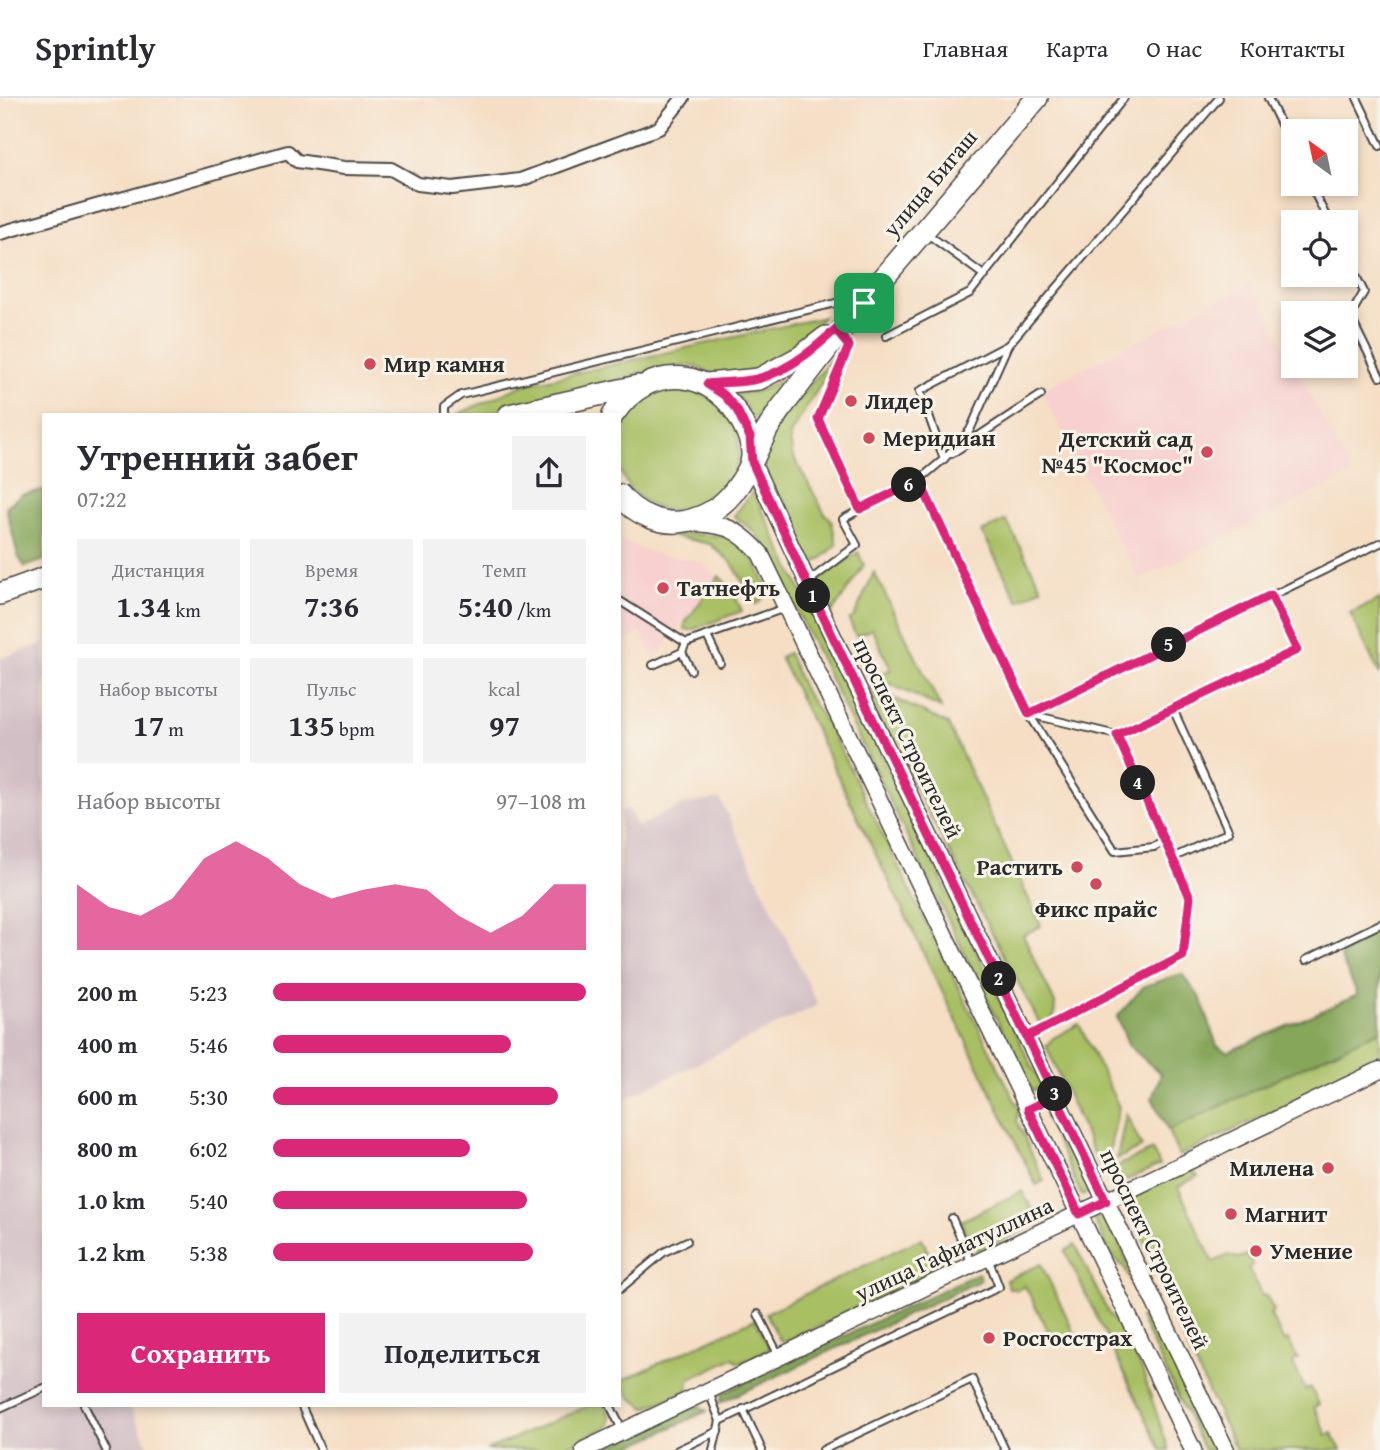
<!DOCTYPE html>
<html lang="ru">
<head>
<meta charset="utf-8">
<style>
	:root { --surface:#fff; --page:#f2f2f3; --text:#2b2b33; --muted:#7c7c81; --line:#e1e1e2; --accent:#db2777 }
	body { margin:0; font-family:"Gentium Book Plus",serif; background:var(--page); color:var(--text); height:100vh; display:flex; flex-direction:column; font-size:26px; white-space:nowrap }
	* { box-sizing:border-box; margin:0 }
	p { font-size:23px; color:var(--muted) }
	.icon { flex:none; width:38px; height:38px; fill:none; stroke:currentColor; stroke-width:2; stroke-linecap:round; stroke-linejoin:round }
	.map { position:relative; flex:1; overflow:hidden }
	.side { position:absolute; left:42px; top:315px; width:579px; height:994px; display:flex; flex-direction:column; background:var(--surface); border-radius:0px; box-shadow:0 4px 10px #0003 }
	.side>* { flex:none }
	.needle { width:46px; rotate:327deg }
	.controls { position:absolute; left:1281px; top:21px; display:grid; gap:14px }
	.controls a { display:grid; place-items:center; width:77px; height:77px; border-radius:0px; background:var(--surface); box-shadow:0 4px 10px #0003; font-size:35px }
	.pin { position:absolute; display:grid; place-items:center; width:60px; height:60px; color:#fff; margin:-30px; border-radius:14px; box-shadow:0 4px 10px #0006 }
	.km { position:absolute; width:35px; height:35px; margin:-18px; border-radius:50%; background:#222; color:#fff; font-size:19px; line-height:35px; text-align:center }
	.round { display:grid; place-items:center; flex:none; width:74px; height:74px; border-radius:0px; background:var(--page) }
	.headline { display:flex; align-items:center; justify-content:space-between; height:119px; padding:0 35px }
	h1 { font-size:38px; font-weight:800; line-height:52px }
	.stats { display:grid; grid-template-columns:repeat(3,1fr); gap:10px; height:119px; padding:7px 35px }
	.stats div { display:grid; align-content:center; border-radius:0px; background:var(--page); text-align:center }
	.stats b { font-size:30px; font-weight:800 }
	.stats small { font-size:19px; font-weight:400 }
	.stats p { font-size:19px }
	.chart { height:196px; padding:14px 35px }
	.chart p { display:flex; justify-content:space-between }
	.chart svg { width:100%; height:126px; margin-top:7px; fill:var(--accent); opacity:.7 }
	.button { display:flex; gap:14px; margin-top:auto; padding:14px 35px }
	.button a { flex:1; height:80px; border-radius:0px; background:var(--accent); color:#fff; font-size:28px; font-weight:800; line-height:80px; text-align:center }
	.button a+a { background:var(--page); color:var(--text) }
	ul { padding:0 35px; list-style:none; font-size:23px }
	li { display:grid; grid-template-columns:112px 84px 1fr; align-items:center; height:52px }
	li i { height:18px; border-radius:9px; background:var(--accent) }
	header { display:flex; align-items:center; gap:42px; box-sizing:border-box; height:98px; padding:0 35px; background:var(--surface); border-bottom:2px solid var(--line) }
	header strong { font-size:33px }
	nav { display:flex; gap:38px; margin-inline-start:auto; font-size:24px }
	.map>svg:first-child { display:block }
	.built { fill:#f7d0cf }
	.industrial { fill:#d2bec5 }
	.green { fill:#a8bf64; stroke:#6a7548; stroke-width:2 }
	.forest { fill:#86a65a; stroke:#586842; stroke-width:2 }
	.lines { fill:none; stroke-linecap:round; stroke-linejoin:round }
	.service-casing { stroke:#494642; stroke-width:10 }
	.minor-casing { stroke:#494642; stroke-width:16 }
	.tertiary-casing { stroke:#494642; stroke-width:19 }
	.primary-casing { stroke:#494642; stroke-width:24 }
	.service { stroke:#fff; stroke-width:6 }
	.minor { stroke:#fff; stroke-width:12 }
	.tertiary { stroke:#fff; stroke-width:16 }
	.primary { stroke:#fff; stroke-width:21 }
	.route-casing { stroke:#fff; stroke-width:14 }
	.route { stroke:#db2777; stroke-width:9 }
	.poi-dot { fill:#d1495b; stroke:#f7f3e8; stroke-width:2.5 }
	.labels { text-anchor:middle; stroke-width:6; stroke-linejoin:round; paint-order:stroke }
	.street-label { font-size:23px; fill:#2b2b2b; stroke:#f7f3e8 }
	.poi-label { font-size:23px; font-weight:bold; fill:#2b2b2b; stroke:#f7f3e8; text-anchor:start }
</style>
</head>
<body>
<header>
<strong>Sprintly</strong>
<nav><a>Главная</a><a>Карта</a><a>О нас</a><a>Контакты</a></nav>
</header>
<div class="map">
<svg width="1380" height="1352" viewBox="0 0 1380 1352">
	<rect width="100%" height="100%" fill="#f7f3e8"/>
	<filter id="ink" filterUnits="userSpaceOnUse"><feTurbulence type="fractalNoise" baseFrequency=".0143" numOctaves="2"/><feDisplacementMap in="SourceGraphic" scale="14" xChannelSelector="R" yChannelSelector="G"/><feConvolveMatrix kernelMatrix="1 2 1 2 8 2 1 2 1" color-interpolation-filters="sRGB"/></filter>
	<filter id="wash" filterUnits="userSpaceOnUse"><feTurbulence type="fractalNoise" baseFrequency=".00686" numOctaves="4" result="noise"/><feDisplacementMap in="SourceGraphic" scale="28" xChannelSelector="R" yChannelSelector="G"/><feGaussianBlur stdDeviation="1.57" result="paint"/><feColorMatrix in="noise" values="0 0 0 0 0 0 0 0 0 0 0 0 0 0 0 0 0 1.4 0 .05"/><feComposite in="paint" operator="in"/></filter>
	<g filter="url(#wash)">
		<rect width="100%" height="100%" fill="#f5dec4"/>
		<g class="built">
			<path d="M1251,184l101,192 -213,106 -98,-189z"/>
			<path d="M620,441l28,13 52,10 16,14 -3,7 -59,76 -13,-27 -21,13z"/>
		</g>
		<g class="industrial">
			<path d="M44,545v762h85l21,45h-150v-791z"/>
			<path d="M720,701l98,206 -198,96v-289l8,-4 9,19 47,-23z"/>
		</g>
		<g class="green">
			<path d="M823,219l-32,40 -25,12 -48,7 -26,-11 -41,6 -168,44h-27l67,-30z"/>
			<path d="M837,254v5l-47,78 2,19 33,60 6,5 6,26 -16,14 -12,7 -5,-5 -40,-89 -3,-15 11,-26z"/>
			<path d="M787,279l-36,45 -6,-16 -9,-12 20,-2z"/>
			<circle cx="678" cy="352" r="61"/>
			<path d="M753,393l289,596 -10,4 -265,-541 -12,-18 -21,-16z"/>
			<path d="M1006,422l36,68 -24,13 -36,-69z"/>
			<path d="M652,434l72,4 15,9 16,17 12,25 -6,14 -5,3 -24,-41 -22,-19z"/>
			<path d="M858,454l6,13 -32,48 -15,-32z"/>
			<path d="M874,474l67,136 -66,-31 16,-8 -19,-40 -16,7 -7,-16 5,-3z"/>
			<path d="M719,478l13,14 10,21 -50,19h-7v-7z"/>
			<path d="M1380,501v76l-30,-62z"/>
			<path d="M788,555l16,37 26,39 189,380 -2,12 27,60 -8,4 -256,-528z"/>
			<path d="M872,590l76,36 93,202 -18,9 32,68 -1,14 -12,11 -164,-311z"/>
			<path d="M1079,926l40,83 -12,55 -8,3 -53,-119 7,-8z"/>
			<path d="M1380,932v30l-201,96 -11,-25z"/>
			<path d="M1126,1016l16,33 -25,12z"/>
			<path d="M1050,1017l14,27 8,4 20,45 -10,5 -37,-80z"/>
			<path d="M1152,1052l8,15 -33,15 -8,-4 -6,-8z"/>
			<path d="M1188,1071l10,7 -20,11 35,75 16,-7 9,3 9,-3 6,10 -5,3 14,28 4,-1 8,16 -4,3 14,28 4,-2 10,19 -6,3 14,28 5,-2 8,16 -5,3 13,28 5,-2 9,17h-105l-66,-139 -11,-39 -30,-64 7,-13z"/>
			<path d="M1022,1093l17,31 -56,29 -11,-3 -11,-27z"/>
			<path d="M1105,1115l35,77 -5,2 -11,-25 -13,-12 -18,-37z"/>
			<path d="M922,1140l14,33 -151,71 -6,-3 -13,-26z"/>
			<path d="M1075,1147l35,71 18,24 14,30 27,80h-8l-96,-199z"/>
			<path d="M1041,1166l36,74 -7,4h-16l-29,-56 -8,4 -8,-2 -3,-8z"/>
			<path d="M1151,1215l66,137h-13l-64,-132z"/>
			<path d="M755,1221l15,30 -30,14 -7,-5 -43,21 -4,12 -40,17 -16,-11 -9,-16z"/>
			<path d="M590,1307h15l6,13 -3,9 -50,23h-71z"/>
		</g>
		<g class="forest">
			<path d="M44,392v70l-19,7 -7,-11 -12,-49 15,-12z"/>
			<path d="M1380,830v102l-212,101 -16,-33 9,-24 -32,-28 -12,-29 27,-31 38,-12 19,25 16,47 11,6 130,-57 -18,-39z"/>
			<path d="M978,1175l3,7 -261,123 3,-10z"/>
			<path d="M699,1307l8,6 -84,39h-21z"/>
		</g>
	</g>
	<g filter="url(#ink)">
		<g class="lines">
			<g class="service-casing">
				<g id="service">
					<path d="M1268,0l25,51"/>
					<path d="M1357,0l23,48"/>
					<path d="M1310,86l19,38"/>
					<path d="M926,135l59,43"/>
					<path d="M1346,158l18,36 -14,24 30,61"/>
					<path d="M886,238l84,-43 154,-195"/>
					<path d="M444,317v-8l17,-12 399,-98"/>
					<path d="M951,356l90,-59"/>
					<path d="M944,361l-24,-68 88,-46"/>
					<path d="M919,382l110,234 86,137 39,-4 10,-6"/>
					<path d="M861,411l58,-29 25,-21 26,-29 38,-85 211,-247"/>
					<path d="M809,483l48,-36 -14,-26 18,-10 -43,-90 31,-73 -7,-9"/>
					<path d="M620,503l66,42"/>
					<path d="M707,538l13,27"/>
					<path d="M682,554l9,18"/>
					<path d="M653,567l29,-13 4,-9 99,-35"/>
					<path d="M1029,616l351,-171"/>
					<path d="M1117,637l180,-85 -26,-55"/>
					<path d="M1172,760l57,-26 -56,-123"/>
					<path d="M1306,862l74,-36"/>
					<path d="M1028,938l155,-80 7,-59 -73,-162 -88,-21"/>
					<path d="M952,1120l20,46"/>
					<path d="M620,1191l44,-37 23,-11"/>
					<path d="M758,1216l21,42"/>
					<path d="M709,1294l11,29 -7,29"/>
					<path d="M84,1307l22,45"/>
					<path d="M301,1307l20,45"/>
					<path d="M610,1307l12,25"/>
					<path d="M0,1310l44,-20"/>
					<path d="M743,1311l19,41"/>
					<path d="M720,1323l279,-134 -11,-29"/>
					<path d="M678,1352l40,-19"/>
					<path d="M823,1352l149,-71 33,71"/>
				</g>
			</g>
			<g class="minor-casing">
				<path id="minor" d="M0,135l288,-81 9,9 47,7 47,1 27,15 34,4 68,-8 139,-52 24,-30"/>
			</g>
			<g class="tertiary-casing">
				<g id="tertiary">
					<path d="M752,364l75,162 399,826"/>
					<path d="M689,424c37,4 45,3 71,31l433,897"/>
					<path d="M584,1352l796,-380"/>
				</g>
			</g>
			<g class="primary-casing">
				<g id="primary">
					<path d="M707,286l52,-5 41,-22 26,-20"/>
					<path d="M509,317l129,-29"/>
					<path d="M613,317c36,-55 103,-48 131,11 5,10 10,25 7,36 -2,9 -11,21 -16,28 -13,17 -28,27 -49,31 -24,5 -52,-7 -66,-26"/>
					<path d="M752,364l15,-32 12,-19 90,-116 168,-197"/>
					<path d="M0,496l44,-16"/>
				</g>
			</g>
			<use href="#service" class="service"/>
			<use href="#minor" class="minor"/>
			<use href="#tertiary" class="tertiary"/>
			<use href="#primary" class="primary"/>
		</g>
	</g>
	<g class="lines" filter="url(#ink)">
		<g class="route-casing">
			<path id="route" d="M864,205c-31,28 -65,66 -107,76 -17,4 -33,3 -50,5l17,11 13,15 13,27 2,25 55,121 299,618 -27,13 -51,-105 28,-13 -29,-59 156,-81 7,-59 -73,-162 180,-85 -26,-55 -242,119 -110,-234 -59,29 -42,-90 31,-73 -10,-12 25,-31"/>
		</g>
		<use href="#route" class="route"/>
	</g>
	<g class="poi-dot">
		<circle cx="370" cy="266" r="7"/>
		<circle cx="851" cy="303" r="7"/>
		<circle cx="869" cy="340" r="7"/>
		<circle cx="1207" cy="354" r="7"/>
		<circle cx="663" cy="490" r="7"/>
		<circle cx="1077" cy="769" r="7"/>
		<circle cx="1096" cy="786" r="7"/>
		<circle cx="1328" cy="1070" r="7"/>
		<circle cx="1231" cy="1116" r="7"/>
		<circle cx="1256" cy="1153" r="7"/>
		<circle cx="989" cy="1240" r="7"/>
	</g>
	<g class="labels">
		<g class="street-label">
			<text transform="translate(930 85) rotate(-50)" y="8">улица Бигаш</text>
			<text transform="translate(908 640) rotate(64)" y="8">проспект Строителей</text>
			<text transform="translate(954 1151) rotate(-25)" y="8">улица Гафиатуллина</text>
			<text transform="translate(1155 1151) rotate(64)" y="8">проспект Строителей</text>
		</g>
		<g class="poi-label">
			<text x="384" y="274">Мир камня</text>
			<text x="865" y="311">Лидер</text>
			<text x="883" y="348">Меридиан</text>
			<text x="1193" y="349" text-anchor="end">Детский сад<tspan x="1193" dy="26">№45 "Космос"</tspan></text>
			<text x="677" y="498">Татнефть</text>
			<text x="1063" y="777" text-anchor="end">Растить</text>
			<text x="1096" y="819" text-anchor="middle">Фикс прайс</text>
			<text x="1314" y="1078" text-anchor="end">Милена</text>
			<text x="1245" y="1124">Магнит</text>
			<text x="1270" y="1161">Умение</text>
			<text x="1003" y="1248">Росгосстрах</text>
		</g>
	</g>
</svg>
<div class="controls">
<a><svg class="needle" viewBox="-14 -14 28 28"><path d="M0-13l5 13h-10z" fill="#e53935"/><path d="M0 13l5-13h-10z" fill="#7c7c81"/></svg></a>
<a><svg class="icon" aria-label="locate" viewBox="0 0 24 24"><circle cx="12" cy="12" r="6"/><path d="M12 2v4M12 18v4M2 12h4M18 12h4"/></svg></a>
<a><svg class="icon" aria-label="layers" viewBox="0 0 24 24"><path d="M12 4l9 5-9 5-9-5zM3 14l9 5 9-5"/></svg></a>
</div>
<div class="pin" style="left:864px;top:205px;background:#1e9e55"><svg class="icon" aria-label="arrive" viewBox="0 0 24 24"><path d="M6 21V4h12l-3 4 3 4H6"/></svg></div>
<b class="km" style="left:813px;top:498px">1</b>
<b class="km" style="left:999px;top:881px">2</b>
<b class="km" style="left:1055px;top:996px">3</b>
<b class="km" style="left:1138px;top:685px">4</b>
<b class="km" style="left:1169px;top:547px">5</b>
<b class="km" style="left:909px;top:387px">6</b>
<section class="side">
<div class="headline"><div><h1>Утренний забег</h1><p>07:22</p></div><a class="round"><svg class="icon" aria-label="share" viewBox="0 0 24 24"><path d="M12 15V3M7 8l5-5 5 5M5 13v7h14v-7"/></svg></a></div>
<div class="stats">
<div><p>Дистанция</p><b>1.34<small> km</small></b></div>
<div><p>Время</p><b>7:36</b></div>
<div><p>Темп</p><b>5:40<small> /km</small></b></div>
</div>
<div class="stats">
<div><p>Набор высоты</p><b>17<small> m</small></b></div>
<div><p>Пульс</p><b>135<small> bpm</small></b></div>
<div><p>kcal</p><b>97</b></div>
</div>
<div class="chart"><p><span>Набор высоты</span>97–108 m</p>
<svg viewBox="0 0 160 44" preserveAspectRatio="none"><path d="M0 44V21L10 29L20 32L30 26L40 12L50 6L60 12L70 21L80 26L90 23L100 21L110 23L120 32L130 38L140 32L150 21L160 21V44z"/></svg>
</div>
<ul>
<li><b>200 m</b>5:23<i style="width:100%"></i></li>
<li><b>400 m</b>5:46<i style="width:76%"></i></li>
<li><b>600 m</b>5:30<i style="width:91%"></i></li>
<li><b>800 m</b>6:02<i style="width:63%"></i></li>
<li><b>1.0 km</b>5:40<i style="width:81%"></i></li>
<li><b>1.2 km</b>5:38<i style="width:83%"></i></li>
</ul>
<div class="button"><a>Сохранить</a><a>Поделиться</a></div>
</section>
</div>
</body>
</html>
